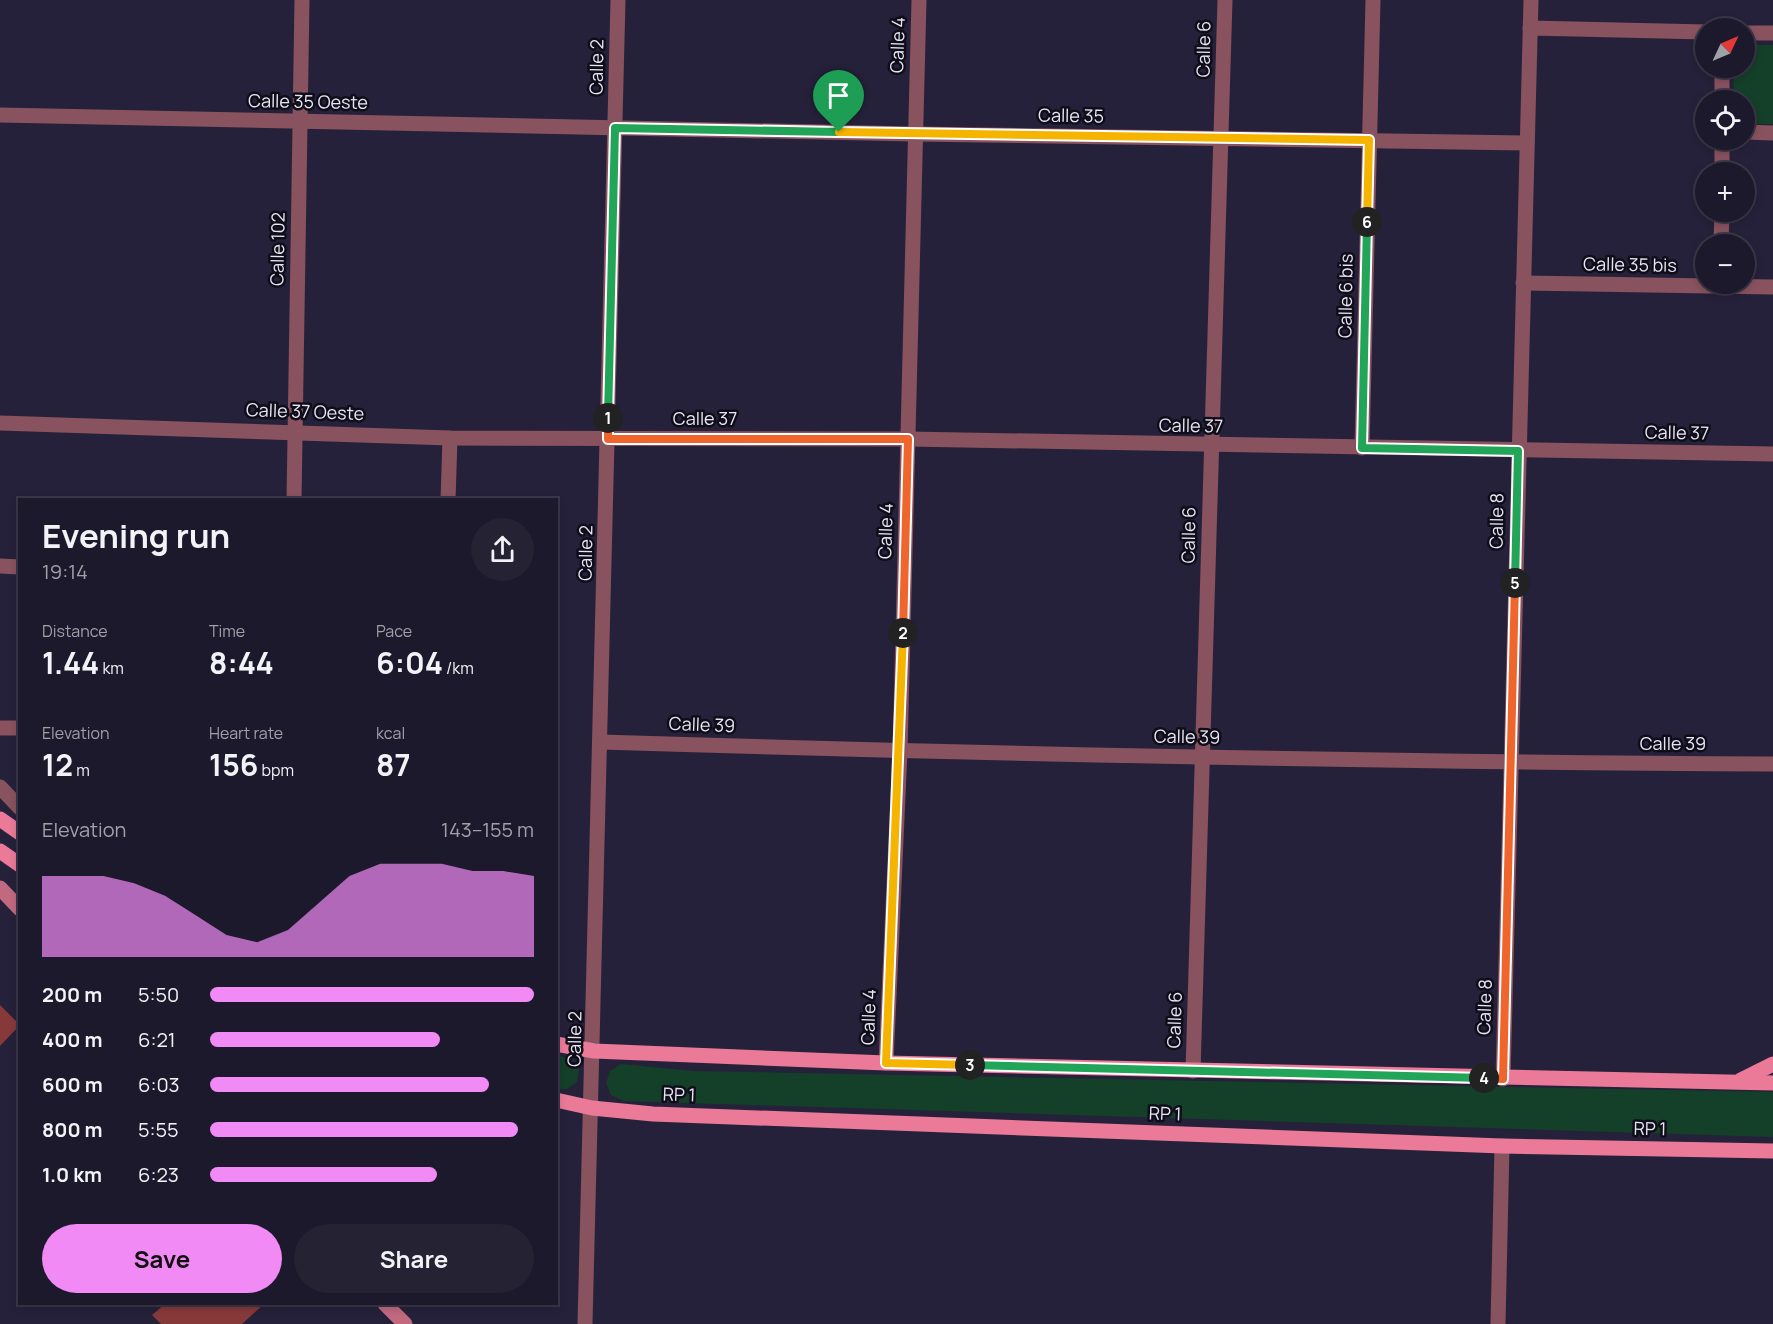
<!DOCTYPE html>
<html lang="en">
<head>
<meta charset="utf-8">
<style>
	:root { --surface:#1c192c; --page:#252234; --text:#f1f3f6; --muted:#a0a0a9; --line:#3a3848; --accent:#f18af4 }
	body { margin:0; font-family:Manrope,sans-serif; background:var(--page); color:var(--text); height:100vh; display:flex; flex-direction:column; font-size:22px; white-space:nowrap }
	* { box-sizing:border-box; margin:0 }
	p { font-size:20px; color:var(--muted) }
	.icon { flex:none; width:33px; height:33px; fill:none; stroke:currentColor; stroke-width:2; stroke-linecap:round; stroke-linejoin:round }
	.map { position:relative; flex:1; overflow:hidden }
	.panel { position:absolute; left:18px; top:498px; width:540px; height:807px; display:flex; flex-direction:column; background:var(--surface); border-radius:0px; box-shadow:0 3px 9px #0003,0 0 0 2px var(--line) }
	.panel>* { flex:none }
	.needle { width:39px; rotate:46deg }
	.buttons { position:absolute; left:1695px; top:18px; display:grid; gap:12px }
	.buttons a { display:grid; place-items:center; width:60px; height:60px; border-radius:50%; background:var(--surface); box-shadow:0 3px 9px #0003,0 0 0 2px var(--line); font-size:30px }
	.pin { position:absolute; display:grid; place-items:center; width:51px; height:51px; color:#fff; margin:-62px -26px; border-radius:50% 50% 50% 0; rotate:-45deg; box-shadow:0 0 6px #0007 }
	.pin .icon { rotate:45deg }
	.km { position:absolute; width:30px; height:30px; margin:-15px; border-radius:50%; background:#222; color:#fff; font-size:16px; line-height:30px; text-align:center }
	.round { display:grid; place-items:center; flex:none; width:63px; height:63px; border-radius:32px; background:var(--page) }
	.summary { display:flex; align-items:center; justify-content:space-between; height:102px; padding:0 24px }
	h1 { font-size:33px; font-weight:700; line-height:45px }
	.stats { display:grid; grid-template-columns:repeat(3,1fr); gap:9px; height:102px; padding:6px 24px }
	.stats div { display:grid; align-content:center }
	.stats b { font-size:30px; font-weight:700 }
	.stats small { font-size:16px; font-weight:400 }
	.stats p { font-size:16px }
	.chart { height:168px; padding:12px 24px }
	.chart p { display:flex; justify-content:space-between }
	.chart svg { width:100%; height:108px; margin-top:6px; fill:var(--accent); opacity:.7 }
	.primary-button { display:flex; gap:12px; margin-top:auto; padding:12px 24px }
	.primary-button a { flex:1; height:69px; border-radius:36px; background:var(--accent); color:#111; font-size:24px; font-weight:700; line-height:69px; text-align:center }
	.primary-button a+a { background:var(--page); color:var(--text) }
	ul { padding:0 24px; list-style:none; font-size:20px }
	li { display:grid; grid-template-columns:96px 72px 1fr; align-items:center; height:45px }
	li i { height:15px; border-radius:8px; background:var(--accent) }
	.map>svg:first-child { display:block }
	.green { fill:#143f29 }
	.building { fill:#87393a }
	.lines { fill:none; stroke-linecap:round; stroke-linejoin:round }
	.minor { stroke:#89525f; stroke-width:15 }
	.secondary { stroke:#c0697f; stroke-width:15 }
	.primary { stroke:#eb7a98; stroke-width:15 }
	.split-1-casing { stroke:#fff; stroke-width:12 }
	.split-2-casing { stroke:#fff; stroke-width:12 }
	.split-3-casing { stroke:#fff; stroke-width:12 }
	.split-4-casing { stroke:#fff; stroke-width:12 }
	.split-5-casing { stroke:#fff; stroke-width:12 }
	.split-6-casing { stroke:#fff; stroke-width:12 }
	.split-7-casing { stroke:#fff; stroke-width:12 }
	.split-1 { stroke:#22a559; stroke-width:8 }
	.split-2 { stroke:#f0652b; stroke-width:8 }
	.split-3 { stroke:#f5b400; stroke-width:8 }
	.split-4 { stroke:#22a559; stroke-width:8 }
	.split-5 { stroke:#f0652b; stroke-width:8 }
	.split-6 { stroke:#22a559; stroke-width:8 }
	.split-7 { stroke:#f5b400; stroke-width:8 }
	.labels { text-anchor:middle; stroke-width:5; stroke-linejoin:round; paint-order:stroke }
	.street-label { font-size:18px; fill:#e7e4f6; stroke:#0f0d18 }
</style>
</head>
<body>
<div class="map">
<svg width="1773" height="1324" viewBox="0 0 1773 1324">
	<rect width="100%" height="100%" fill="#26213a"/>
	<g class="green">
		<path d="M1745,45h28v79h-28l-1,-24h-11l1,-32h10z"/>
		<path d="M557,1055l15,5 7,10 -2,12 -10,7h-10z"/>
		<path d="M621,1064l73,7 1079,21v45l-1150,-36 -12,-6 -5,-12 4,-12z"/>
	</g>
	<g class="building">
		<path d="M0,1005l20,20 -20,21z"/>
		<path d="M165,1304h99l-22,20h-81l-9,-9z"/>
	</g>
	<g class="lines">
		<g class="minor">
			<path d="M1530,28l176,4"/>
			<path d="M1744,33h29"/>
			<path d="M1722,68v32"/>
			<path d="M0,115l914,19 613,9"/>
			<path d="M1744,132l29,1"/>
			<path d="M1722,172v-32"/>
			<path d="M1721,244l1,-32"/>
			<path d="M1523,283l250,4"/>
			<path d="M0,423l450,15 458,1 865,15"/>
			<path d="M1362,448l11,-448"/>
			<path d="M294,500l8,-500"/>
			<path d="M448,500l2,-62"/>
			<path d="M0,566l20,1"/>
			<path d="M0,728h20"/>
			<path d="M601,742c391,12 781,20 1172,22"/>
			<path d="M0,787l20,21"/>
			<path d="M886,1063l14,-312 19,-751"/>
			<path d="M1193,1071l32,-1071"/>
			<path d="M1503,1079l28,-1079"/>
			<path d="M585,1324l33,-1324"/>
			<path d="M1498,1324l4,-178"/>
		</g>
		<g class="secondary">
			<path d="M0,888l20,21"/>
			<path d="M385,1304l20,20"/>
		</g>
		<g class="primary">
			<path d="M0,819l20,14"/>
			<path d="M0,851l20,14"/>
			<path d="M556,1044l38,7 292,12 887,20"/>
			<path d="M1741,1080l32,-16"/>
			<path d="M556,1100l36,8 61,6 849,32 271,5"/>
		</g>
	</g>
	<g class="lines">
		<g class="split-1-casing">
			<path id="split-1" d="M608,418l7,-290 224,4"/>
		</g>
		<g class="split-2-casing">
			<path id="split-2" d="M608,418v21h300l-5,194"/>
		</g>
		<g class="split-3-casing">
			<path id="split-3" d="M903,633l-17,430 84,2"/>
		</g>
		<g class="split-4-casing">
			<path id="split-4" d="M970,1065l514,13"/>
		</g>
		<g class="split-5-casing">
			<path id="split-5" d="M1484,1078l19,1 12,-496"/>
		</g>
		<g class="split-6-casing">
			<path id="split-6" d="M1367,222l-5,226 156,3 -3,132"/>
		</g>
		<g class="split-7-casing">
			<path id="split-7" d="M839,132l530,8 -2,82"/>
		</g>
		<use href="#split-1" class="split-1"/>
		<use href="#split-2" class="split-2"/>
		<use href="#split-3" class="split-3"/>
		<use href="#split-4" class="split-4"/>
		<use href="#split-5" class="split-5"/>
		<use href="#split-6" class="split-6"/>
		<use href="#split-7" class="split-7"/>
	</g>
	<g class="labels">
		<g class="street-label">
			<text transform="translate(898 45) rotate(-88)" y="6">Calle 4</text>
			<text transform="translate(1204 49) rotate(-89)" y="6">Calle 6</text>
			<text transform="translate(597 67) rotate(-89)" y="6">Calle 2</text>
			<text transform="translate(308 102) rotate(1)" y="6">Calle 35 Oeste</text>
			<text transform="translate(1071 116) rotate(1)" y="6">Calle 35</text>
			<text transform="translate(278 249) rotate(-89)" y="6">Calle 102</text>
			<text transform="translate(1630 265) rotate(1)" y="6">Calle 35 bis</text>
			<text transform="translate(1346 296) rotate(-89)" y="6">Calle 6 bis</text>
			<text transform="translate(305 412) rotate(2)" y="6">Calle 37 Oeste</text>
			<text x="705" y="425">Calle 37</text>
			<text transform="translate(1191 426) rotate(1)" y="6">Calle 37</text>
			<text transform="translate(1677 433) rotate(1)" y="6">Calle 37</text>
			<text transform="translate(1497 521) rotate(-89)" y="6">Calle 8</text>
			<text transform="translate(886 531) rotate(-88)" y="6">Calle 4</text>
			<text transform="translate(1189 535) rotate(-89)" y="6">Calle 6</text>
			<text transform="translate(586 553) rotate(-89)" y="6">Calle 2</text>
			<text transform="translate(702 725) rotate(2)" y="6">Calle 39</text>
			<text transform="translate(1187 737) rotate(1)" y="6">Calle 39</text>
			<text x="1673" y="750">Calle 39</text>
			<text transform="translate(1485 1007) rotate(-88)" y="6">Calle 8</text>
			<text transform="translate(869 1017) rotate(-88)" y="6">Calle 4</text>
			<text transform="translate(1175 1020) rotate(-88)" y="6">Calle 6</text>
			<text transform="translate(575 1039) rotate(-89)" y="6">Calle 2</text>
			<text transform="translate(679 1095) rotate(2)" y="6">RP 1</text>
			<text transform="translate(1165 1114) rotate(2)" y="6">RP 1</text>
			<text transform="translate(1650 1129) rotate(1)" y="6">RP 1</text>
		</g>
	</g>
</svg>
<div class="buttons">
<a><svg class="needle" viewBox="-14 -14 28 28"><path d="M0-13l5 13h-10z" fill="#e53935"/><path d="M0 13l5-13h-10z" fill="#a0a0a9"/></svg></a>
<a><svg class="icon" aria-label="locate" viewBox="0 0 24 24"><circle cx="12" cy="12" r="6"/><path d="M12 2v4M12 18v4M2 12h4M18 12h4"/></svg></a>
<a>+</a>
<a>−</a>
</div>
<div class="pin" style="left:839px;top:132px;background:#1e9e55"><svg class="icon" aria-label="arrive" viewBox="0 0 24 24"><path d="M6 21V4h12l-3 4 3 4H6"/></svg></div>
<b class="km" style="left:608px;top:418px">1</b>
<b class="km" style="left:903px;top:633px">2</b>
<b class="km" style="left:970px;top:1065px">3</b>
<b class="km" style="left:1484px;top:1078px">4</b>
<b class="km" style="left:1515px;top:583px">5</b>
<b class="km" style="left:1367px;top:222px">6</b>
<section class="panel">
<div class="summary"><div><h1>Evening run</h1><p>19:14</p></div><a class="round"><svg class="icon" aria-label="share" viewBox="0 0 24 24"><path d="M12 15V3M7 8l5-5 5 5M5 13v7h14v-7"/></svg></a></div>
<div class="stats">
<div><p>Distance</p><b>1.44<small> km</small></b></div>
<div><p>Time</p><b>8:44</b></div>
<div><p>Pace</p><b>6:04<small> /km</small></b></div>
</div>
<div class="stats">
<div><p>Elevation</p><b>12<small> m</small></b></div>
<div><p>Heart rate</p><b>156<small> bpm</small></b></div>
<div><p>kcal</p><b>87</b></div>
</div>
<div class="chart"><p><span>Elevation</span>143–155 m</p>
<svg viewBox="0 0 160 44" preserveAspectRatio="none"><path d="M0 44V11L10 11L20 11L30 14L40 19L50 27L60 35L70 38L80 33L90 22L100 11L110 6L120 6L130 6L140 9L150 9L160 11V44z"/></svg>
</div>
<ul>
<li><b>200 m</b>5:50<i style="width:100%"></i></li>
<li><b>400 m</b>6:21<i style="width:71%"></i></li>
<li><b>600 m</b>6:03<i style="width:86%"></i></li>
<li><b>800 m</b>5:55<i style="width:95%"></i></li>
<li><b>1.0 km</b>6:23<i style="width:70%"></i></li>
</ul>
<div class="primary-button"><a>Save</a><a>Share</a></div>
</section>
</div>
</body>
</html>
